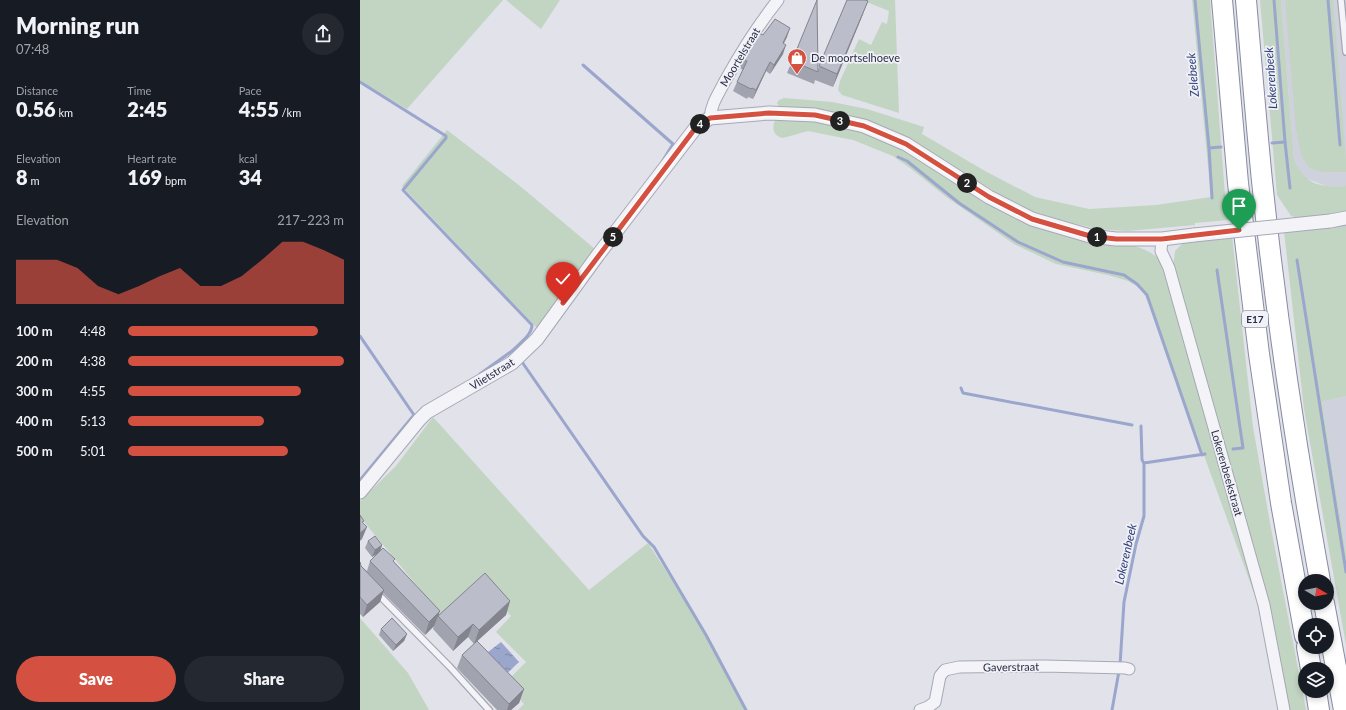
<!DOCTYPE html>
<html lang="en">
<head>
<meta charset="utf-8">
<style>
	:root { --surface:#171b24; --page:#242831; --text:#f1f3f6; --muted:#9ea1a6; --accent:#d45041 }
	body { margin:0; font-family:Lato,sans-serif; background:var(--page); color:var(--text); height:100vh; display:flex; flex-direction:column; font-size:15px; white-space:nowrap }
	* { box-sizing:border-box; margin:0 }
	p { font-size:13px; color:var(--muted) }
	.icon { flex:none; width:22px; height:22px; fill:none; stroke:currentColor; stroke-width:2; stroke-linecap:round; stroke-linejoin:round }
	.map { position:relative; flex:1; overflow:hidden }
	.sheet { display:flex; flex-direction:column; background:var(--surface); width:360px }
	.sheet>* { flex:none }
	.needle { width:26px; rotate:100deg }
	.tools { position:absolute; left:938px; top:574px; display:grid; gap:8px }
	.tools a { display:grid; place-items:center; width:36px; height:36px; border-radius:50%; background:var(--surface); box-shadow:0 2px 6px #0003; font-size:20px }
	.pin { position:absolute; display:grid; place-items:center; width:34px; height:34px; color:#fff; margin:-41px -17px; border-radius:50% 50% 50% 0; rotate:-45deg; box-shadow:0 0 4px #0007 }
	.pin .icon { rotate:45deg }
	.km { position:absolute; width:20px; height:20px; margin:-10px; border-radius:50%; background:#222; color:#fff; font-size:11px; line-height:20px; text-align:center }
	.round { display:grid; place-items:center; flex:none; width:42px; height:42px; border-radius:21px; background:var(--page) }
	.head { display:flex; align-items:center; justify-content:space-between; height:68px; padding:0 16px }
	h1 { font-size:22px; font-weight:800; line-height:30px }
	.metrics { display:grid; grid-template-columns:repeat(3,1fr); gap:6px; height:68px; padding:4px 16px }
	.metrics div { display:grid; align-content:center }
	.metrics b { font-size:20px; font-weight:800 }
	.metrics small { font-size:11px; font-weight:400 }
	.metrics p { font-size:11px }
	.chart { height:112px; padding:8px 16px }
	.chart p { display:flex; justify-content:space-between }
	.chart svg { width:100%; height:72px; margin-top:4px; fill:var(--accent); opacity:.7 }
	.primary-button { display:flex; gap:8px; margin-top:auto; padding:8px 16px }
	.primary-button a { flex:1; height:46px; border-radius:24px; background:var(--accent); color:#fff; font-size:16px; font-weight:800; line-height:46px; text-align:center }
	.primary-button a+a { background:var(--page); color:var(--text) }
	ul { padding:0 16px; list-style:none; font-size:13px }
	li { display:grid; grid-template-columns:64px 48px 1fr; align-items:center; height:30px }
	li i { height:10px; border-radius:5px; background:var(--accent) }
	main { display:flex; flex:1; min-height:0 }
	.map>svg:first-child { display:block }
	.built { fill:#cfd1dc }
	.green { fill:#c2d5c2 }
	.water { fill:url(#water-ripples) }
	.lines { fill:none; stroke-linecap:round; stroke-linejoin:round }
	.stream { stroke:#9ba6cc; stroke-width:3 }
	.service-casing { stroke:#a6a8b5; stroke-width:8 }
	.minor-casing { stroke:#a6a8b5; stroke-width:13 }
	.tertiary-casing { stroke:#a6a8b5; stroke-width:15 }
	.motorway-casing { stroke:#888ba2; stroke-width:22 }
	.service { stroke:#f4f4f8; stroke-width:5.5 }
	.minor { stroke:#f4f4f8; stroke-width:11 }
	.tertiary { stroke:#f4f4f8; stroke-width:13 }
	.motorway { stroke:#fff; stroke-width:20 }
	.tertiary-bridge-casing { stroke:#a6a8b5; stroke-width:15; stroke-linecap:butt }
	.tertiary-bridge { stroke:#f4f4f8; stroke-width:13 }
	.wall { fill:#a1a3ae }
	.shaded-wall { fill:#83848d }
	.building { fill:#bbbdca; stroke:#83848d }
	.route-casing { stroke:#fff; stroke-width:8 }
	.route { stroke:#d45041; stroke-width:5 }
	.labels { text-anchor:middle; stroke-width:3.5; stroke-linejoin:round; paint-order:stroke }
	.shield { fill:#f1f2f8; stroke:#656779; stroke-width:1 }
	.shield-label { font-size:10px; font-weight:bold; fill:#292c43 }
	.street-label { font-size:11px; fill:#292c43; stroke:#f1f2f8 }
	.poi-label { font-size:11px; fill:#292c43; stroke:#f1f2f8; text-anchor:start }
	.water-label { font-size:12px; font-style:italic; fill:#313f79; stroke:#f1f2f8 }
</style>
</head>
<body>
<main>
<section class="sheet">
<div class="head"><div><h1>Morning run</h1><p>07:48</p></div><a class="round"><svg class="icon" aria-label="share" viewBox="0 0 24 24"><path d="M12 15V3M7 8l5-5 5 5M5 13v7h14v-7"/></svg></a></div>
<div class="metrics">
<div><p>Distance</p><b>0.56<small> km</small></b></div>
<div><p>Time</p><b>2:45</b></div>
<div><p>Pace</p><b>4:55<small> /km</small></b></div>
</div>
<div class="metrics">
<div><p>Elevation</p><b>8<small> m</small></b></div>
<div><p>Heart rate</p><b>169<small> bpm</small></b></div>
<div><p>kcal</p><b>34</b></div>
</div>
<div class="chart"><p><span>Elevation</span>217–223 m</p>
<svg viewBox="0 0 160 44" preserveAspectRatio="none"><path d="M0 44V17L10 17L20 17L30 22L40 33L50 38L60 33L70 27L80 22L90 33L100 33L110 27L120 17L130 6L140 6L150 11L160 17V44z"/></svg>
</div>
<ul>
<li><b>100 m</b>4:48<i style="width:88%"></i></li>
<li><b>200 m</b>4:38<i style="width:100%"></i></li>
<li><b>300 m</b>4:55<i style="width:80%"></i></li>
<li><b>400 m</b>5:13<i style="width:63%"></i></li>
<li><b>500 m</b>5:01<i style="width:74%"></i></li>
</ul>
<div class="primary-button"><a>Save</a><a>Share</a></div>
</section>
<div class="map">
<svg width="986" height="710" viewBox="0 0 986 710">
	<defs>
		<pattern id="water-ripples" width="26" height="14" patternUnits="userSpaceOnUse"><rect width="26" height="14" fill="#9ba6cc"/><path d="M2 4q2-2 4 0t4 0M15 11q2-2 4 0t4 0" fill="none" stroke="#7e87a7"/></pattern>
	</defs>
	<rect width="100%" height="100%" fill="#e1e2ea"/>
	<g class="built">
		<path d="M921,0h65v186h-20l-21,-8 -6,-8 -5,-11z"/>
		<path d="M986,396v157l-24,-151z"/>
	</g>
	<g class="green">
		<path d="M0,0h143l-96,109 -47,-28z"/>
		<path d="M146,0h54l-19,29z"/>
		<path d="M502,0h33l4,113 -57,-18 -4,-5 2,-9 19,-42 12,6 11,-23 5,2 2,-13z"/>
		<path d="M832,0h18l15,195 3,25 -33,3v2l-68,6 -30,-2 -33,-8 -32,-10 -21,-10 -46,-27 -17,-12 -47,-26 -121,-28 -3,-5 2,-3 5,-2 48,4 35,7 57,18 -2,7 63,37 50,26 54,12 67,-4 55,-8z"/>
		<path d="M900,0h21l13,159c12,27 25,28 52,27v28l-49,4 -6,-2 -14,-21z"/>
		<path d="M925,0h48l13,159v13h-24l-13,-4 -8,-13 -5,-26z"/>
		<path d="M416,119c37,1 75,6 109,22 61,30 114,75 180,95 29,8 71,2 93,22 3,3 6,8 8,13l91,322h-3l-105,-289 -7,-15 -14,-8 -20,-6 -52,-11 -42,-20 -69,-48 -35,-28 -17,-12 -40,-16 -45,-9 -25,7c-10,-2 -12,-11 -7,-19z"/>
		<path d="M87,130l73,56 75,63 -58,79 -135,-142z"/>
		<path d="M986,226v170l-24,6 24,151v92l-42,-236 -20,-178z"/>
		<path d="M872,235l21,192 17,96 36,187h-16l-19,-84 -98,-359 2,-16 8,-8z"/>
		<path d="M73,417l156,173 59,-47 59,91 39,76h-228l6,-6 -19,-21 21,-21 -30,-30 15,-16 -33,-37 -36,37 -82,-99v-16l36,-35z"/>
		<path d="M0,618l48,55 21,37h-69z"/>
	</g>
	<path class="water" d="M141,642l18,20 -19,18 -21,-21z"/>
	<g class="lines">
		<g class="stream">
			<path d="M835,0l14,148 3,50"/>
			<path d="M968,0l12,145"/>
			<path d="M223,65l90,79 -11,18"/>
			<path d="M0,82l86,54v2l-43,52 129,135c0,10 -13,19 -20,26l3,3"/>
			<path d="M925,142l5,46"/>
			<path d="M912,143l13,-1 -11,-142"/>
			<path d="M849,148l12,-1"/>
			<path d="M538,157l9,4 52,42 59,39 45,20 61,13 13,9 10,11 55,160"/>
			<path d="M937,260l49,312"/>
			<path d="M857,270l26,178 -10,1"/>
			<path d="M0,336l54,79 -54,65"/>
			<path d="M162,362l121,174 11,11 52,88 40,75"/>
			<path d="M120,374l32,-23"/>
			<path d="M601,388l2,5 169,32"/>
			<path d="M781,426l1,34 2,3"/>
			<path d="M760,665l4,-63 12,-58 8,-28v-53l61,-9"/>
			<path d="M752,710l7,-39"/>
		</g>
		<g class="service-casing">
			<g id="service">
				<path d="M981,0l5,52"/>
				<path d="M17,593l73,74 39,43"/>
			</g>
		</g>
		<g class="minor-casing">
			<g id="minor">
				<path d="M350,118c1,-14 9,-25 15,-37 16,-29 33,-56 53,-81"/>
				<path d="M802,239l-1,12 8,17 95,337 20,105"/>
				<path d="M560,710l8,-3 7,-5 5,-26 5,-6 14,-3 85,-1 81,2 4,1"/>
			</g>
		</g>
		<g class="tertiary-casing">
			<g id="tertiary">
				<path d="M970,221l16,-3"/>
				<path d="M0,492l59,-72 8,-8 85,-49 25,-24 61,-84 99,-129 13,-8 59,-5 46,2 49,11 42,18 83,53 43,22 58,17 26,3h46l32,-4"/>
			</g>
		</g>
		<g class="motorway-casing">
			<g id="motorway">
				<path d="M862,0l16,183 21,171 22,149 24,133"/>
				<path d="M886,0c5,60 10,120 16,181 14,134 34,267 58,400"/>
				<path d="M964,603l20,107"/>
				<path d="M947,647l4,22"/>
				<path d="M956,691l3,19"/>
			</g>
		</g>
		<use href="#service" class="service"/>
		<use href="#minor" class="minor"/>
		<use href="#tertiary" class="tertiary"/>
		<use href="#motorway" class="motorway"/>
		<g class="tertiary-bridge-casing">
			<path id="tertiary-bridge" d="M834,235l136,-14"/>
		</g>
		<use href="#tertiary-bridge" class="tertiary-bridge"/>
	</g>
	<g class="wall">
		<path d="M487,0l16,14 -30,73 -18,-7 -1,4 -27,-11 5,-12 26,9z"/>
		<path d="M403,35l24,2 -3,6 -1,11 -13,20 -4,-3 -13,28 -5,-2 -1,2 -14,-8 4,-9 6,-12 -3,-2 4,-9z"/>
		<path d="M8,541l14,4 -2,7 14,10 45,53 71,-14 -4,14 -29,26 47,48 -5,14 -8,7h-14l-40,-42 5,-13 12,-11 -6,-7 -15,14 -20,-22 1,-3 -9,9 -42,-42 -3,9 -17,15 -3,-3v-52l1,4 6,5 3,-10 9,-9 -7,5 -7,-9z"/>
		<path d="M21,629l26,5 -3,7 -11,10 -14,-16z"/>
	</g>
	<g class="shaded-wall">
		<path d="M508,1l-5,13 -30,73 4,-13z"/>
		<path d="M430,28l-3,9 -8,15 4,-9z"/>
		<path d="M426,45l-3,9 -13,20 4,-9z"/>
		<path d="M410,62l-4,9 -13,28 3,-9z"/>
		<path d="M7,527l-5,12 -2,2v-8z"/>
		<path d="M22,545l-2,7 -8,5 3,-7z"/>
		<path d="M24,590l-4,12 -17,15 4,-12z"/>
		<path d="M150,601l-4,14 -32,29 5,-14z"/>
		<path d="M80,611l-2,6v-1l-4,10 -9,9 4,-13z"/>
		<path d="M113,624l-5,13 -15,14 5,-14z"/>
		<path d="M47,634l-3,7 -11,10 3,-6z"/>
		<path d="M164,689l-5,14 -8,7h-4l2,-6z"/>
	</g>
	<g class="building">
		<path d="M457,0l1,72 -26,-11z"/>
		<path d="M487,0h18l3,1 -31,73 -18,-8z"/>
		<path d="M415,19l15,9 -7,15 3,2 -12,20 -4,-3 -14,28 -4,-2 -1,1 -14,-7 10,-21 -3,-2 15,-26 4,2z"/>
		<path d="M0,515l4,6 -2,1 5,5 -7,6z"/>
		<path d="M15,536l7,9 -7,5 -7,-9z"/>
		<path d="M23,548l12,11 -2,2 47,50 -11,11 -59,-61z"/>
		<path d="M0,562l1,4 23,24 -17,15 -7,-8z"/>
		<path d="M125,573l25,28 -31,29 -6,-6 -15,13 -20,-21z"/>
		<path d="M32,618l15,16 -11,11 -15,-16z"/>
		<path d="M117,641l47,48 -15,15 -47,-49z"/>
	</g>
	<g class="lines">
		<g class="route-casing">
			<path id="route" d="M203,303l134,-177 13,-8 59,-5 46,2 49,11 42,18 83,53 43,22 58,17 26,3h46l77,-9"/>
		</g>
		<use href="#route" class="route"/>
	</g>
	<defs>
		<g id="shop-pin" transform="scale(1)"><path d="M0 17L-7.5 6A9.5 9.5 0 1 1 7.5 6Z" fill="#d45041" stroke="#f1f2f8"/><path d="M-5-2.5h2.3a2.7 3.5 0 0 1 5.4 0H5L5.5 6h-11ZM-1.5-2.5h3a1.5 2.3 0 0 0-3 0Z" fill="#fff"/></g>
	</defs>
	<g fill-rule="evenodd">
		<use href="#shop-pin" x="437" y="58"/>
	</g>
	<g class="labels">
		<rect class="shield" x="882" y="311" width="26" height="16" rx="3"/>
		<g class="shield-label">
			<text x="895" y="323">E17</text>
		</g>
		<g class="street-label">
			<text transform="translate(380 57) rotate(-59)" y="4">Moortelstraat</text>
			<text transform="translate(132 374) rotate(-32)" y="4">Vlietstraat</text>
			<text transform="translate(867 473) rotate(74)" y="4">Lokerenbeekstraat</text>
			<text transform="translate(651 667) rotate(-1)" y="4">Gaverstraat</text>
		</g>
		<g class="poi-label">
			<text x="451" y="62">De moortselhoeve</text>
		</g>
		<g class="water-label">
			<text transform="translate(833 75) rotate(-95)" y="4">Zelebeek</text>
			<text transform="translate(911 78) rotate(-94)" y="4">Lokerenbeek</text>
			<text transform="translate(766 554) rotate(-77)" y="4">Lokerenbeek</text>
		</g>
	</g>
</svg>
<div class="tools">
<a><svg class="needle" viewBox="-14 -14 28 28"><path d="M0-13l5 13h-10z" fill="#e53935"/><path d="M0 13l5-13h-10z" fill="#9ea1a6"/></svg></a>
<a><svg class="icon" aria-label="locate" viewBox="0 0 24 24"><circle cx="12" cy="12" r="6"/><path d="M12 2v4M12 18v4M2 12h4M18 12h4"/></svg></a>
<a><svg class="icon" aria-label="layers" viewBox="0 0 24 24"><path d="M12 4l9 5-9 5-9-5zM3 14l9 5 9-5"/></svg></a>
</div>
<div class="pin" style="left:879px;top:230px;background:#1e9e55"><svg class="icon" aria-label="arrive" viewBox="0 0 24 24"><path d="M6 21V4h12l-3 4 3 4H6"/></svg></div>
<div class="pin" style="left:203px;top:303px;background:#d93025"><svg class="icon" aria-label="check" viewBox="0 0 24 24"><path d="M5 12l5 5 9-10"/></svg></div>
<b class="km" style="left:737px;top:237px">1</b>
<b class="km" style="left:607px;top:183px">2</b>
<b class="km" style="left:480px;top:121px">3</b>
<b class="km" style="left:340px;top:124px">4</b>
<b class="km" style="left:253px;top:237px">5</b>
</div>
</main>
</body>
</html>
